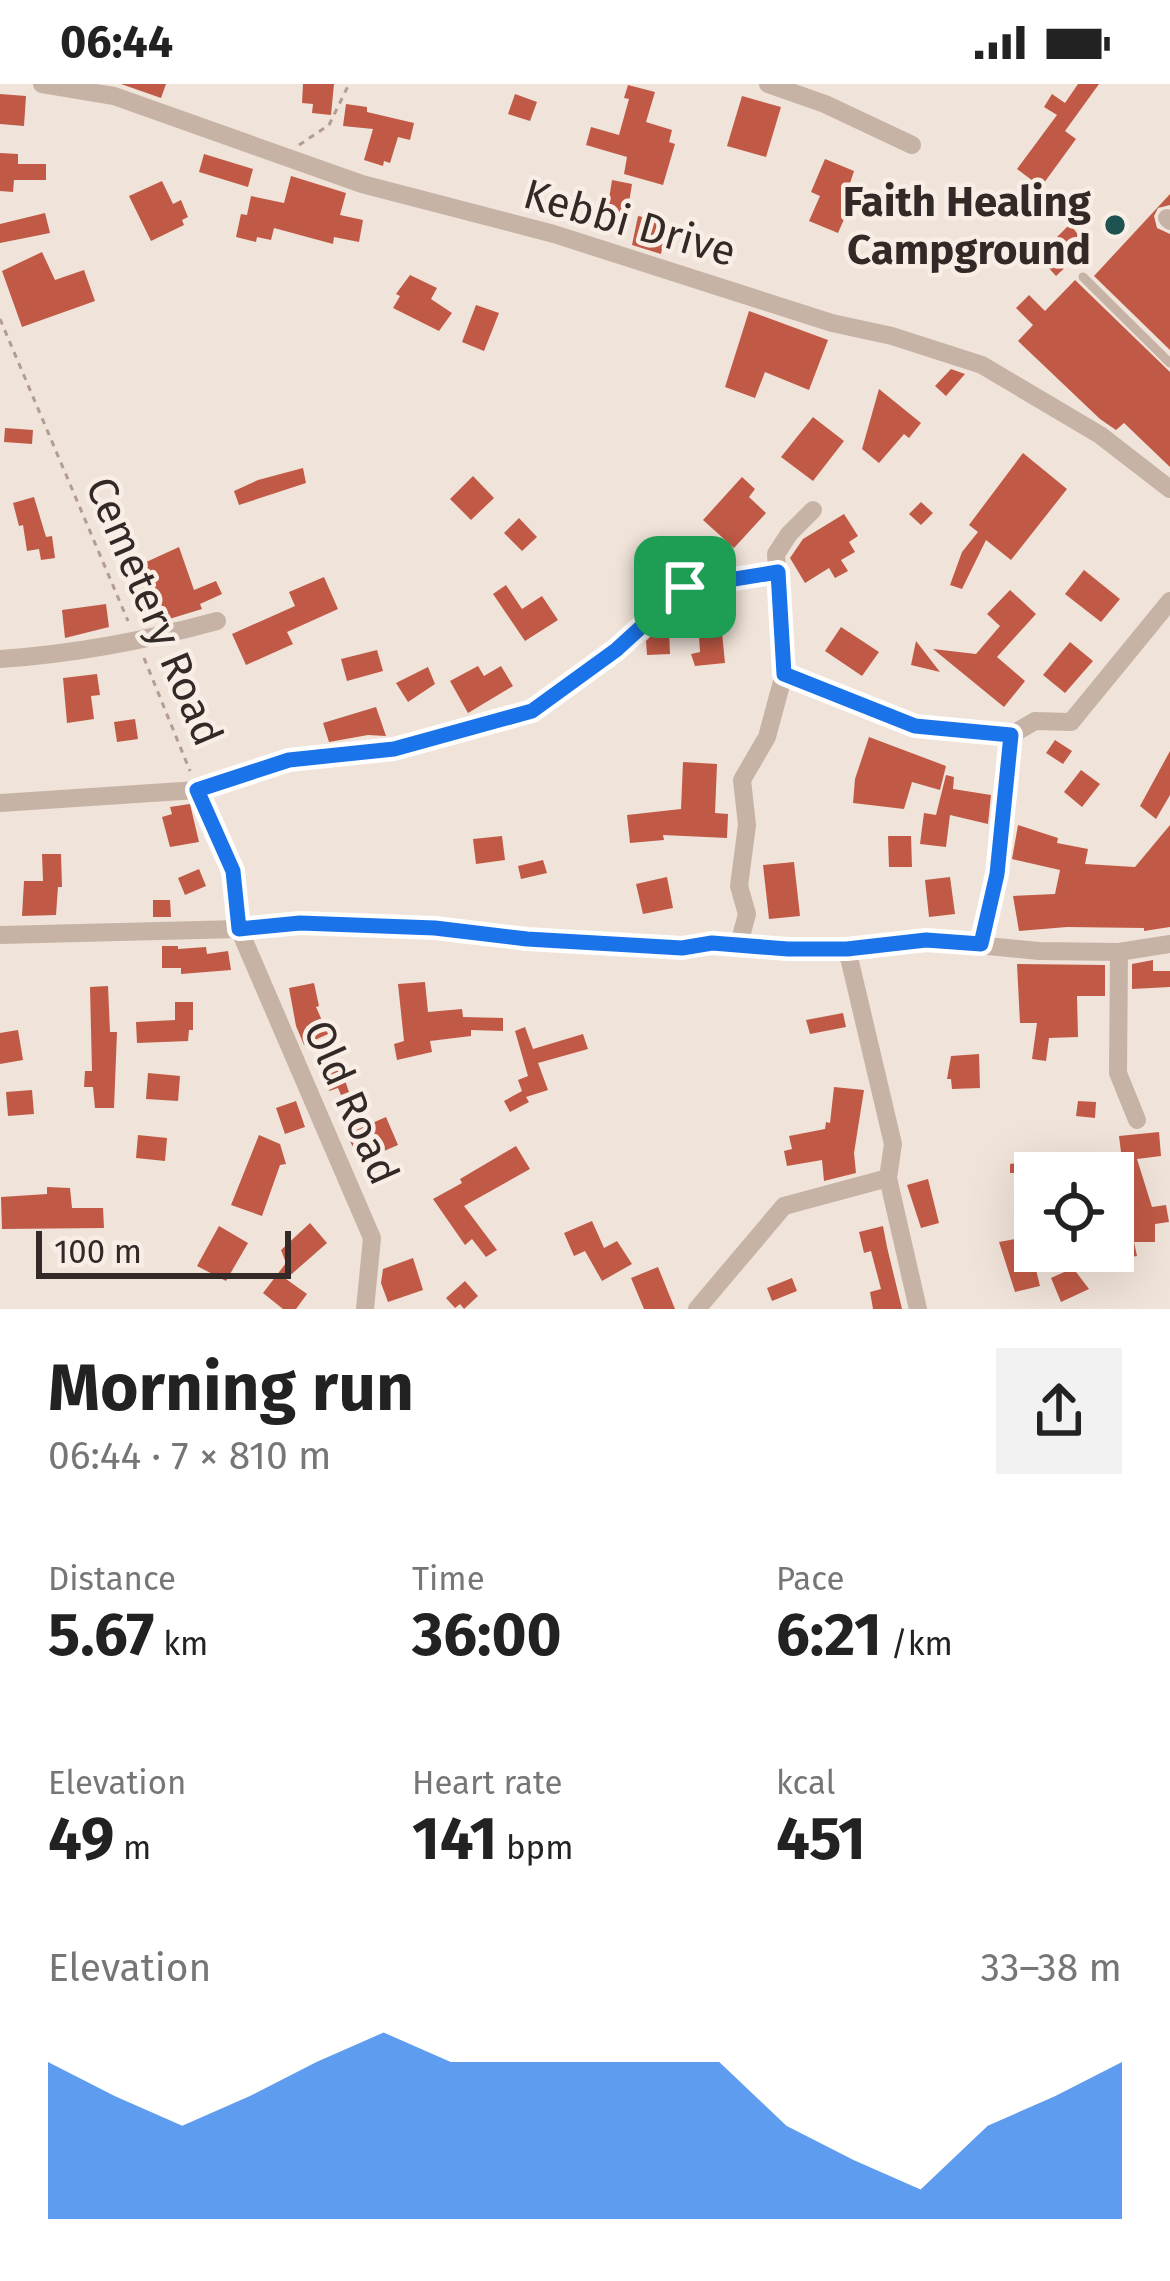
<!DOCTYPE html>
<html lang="en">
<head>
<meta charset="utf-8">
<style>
	:root { --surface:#fff; --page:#f2f2f2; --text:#222; --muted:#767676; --accent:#1a73e8 }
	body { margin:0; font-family:"Fira Sans",sans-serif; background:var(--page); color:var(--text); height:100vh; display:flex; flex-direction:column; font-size:45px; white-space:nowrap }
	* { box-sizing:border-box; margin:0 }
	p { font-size:39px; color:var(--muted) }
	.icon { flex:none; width:66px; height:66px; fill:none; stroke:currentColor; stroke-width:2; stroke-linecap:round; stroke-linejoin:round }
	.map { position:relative; height:1225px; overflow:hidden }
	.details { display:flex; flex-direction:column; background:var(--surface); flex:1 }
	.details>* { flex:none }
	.controls { position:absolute; left:1014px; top:1068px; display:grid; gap:24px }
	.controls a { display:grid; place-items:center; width:120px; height:120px; border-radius:0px; background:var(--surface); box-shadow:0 12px 48px #0002; font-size:60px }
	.scale { position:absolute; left:36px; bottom:30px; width:255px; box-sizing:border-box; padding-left:12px; border:6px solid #332926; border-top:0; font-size:33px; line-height:42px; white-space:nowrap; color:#332926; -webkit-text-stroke:9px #f8eee5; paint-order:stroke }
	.pin { position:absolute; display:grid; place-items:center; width:102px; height:102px; color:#fff; margin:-51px; border-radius:24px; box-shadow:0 6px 18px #0006 }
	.round { display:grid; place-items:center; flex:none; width:126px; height:126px; border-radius:0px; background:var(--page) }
	.summary { display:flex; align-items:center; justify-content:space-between; height:204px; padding:0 48px }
	h1 { font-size:66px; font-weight:700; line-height:90px }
	.figures { display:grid; grid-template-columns:repeat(3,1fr); gap:18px; height:204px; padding:12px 48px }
	.figures div { display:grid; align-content:center }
	.figures b { font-size:60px; font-weight:700 }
	.figures small { font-size:33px; font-weight:400 }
	.figures p { font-size:33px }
	.chart { height:336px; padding:24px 48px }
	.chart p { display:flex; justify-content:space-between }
	.chart svg { width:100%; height:216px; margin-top:12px; fill:var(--accent); opacity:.7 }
	.status { display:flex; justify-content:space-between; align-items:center; height:84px; padding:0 60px; background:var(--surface); direction:ltr }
	.status svg { height:33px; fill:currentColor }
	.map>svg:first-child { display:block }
	.building { fill:#c05a46 }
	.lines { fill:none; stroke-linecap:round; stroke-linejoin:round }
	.path { stroke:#b39c90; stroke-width:3; stroke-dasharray:6 6; stroke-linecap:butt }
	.lane { stroke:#c7b2a6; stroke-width:9 }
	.street { stroke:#c7b2a6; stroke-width:18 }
	.route-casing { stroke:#fff; stroke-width:24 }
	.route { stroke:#1a73e8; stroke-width:15 }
	.poi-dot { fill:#1e5352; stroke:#f8eee5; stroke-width:4.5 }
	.labels { text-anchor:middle; stroke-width:9; stroke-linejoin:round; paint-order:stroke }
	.poi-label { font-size:42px; font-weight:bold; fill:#332926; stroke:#f8eee5; text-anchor:end }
	.street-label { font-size:42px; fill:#332926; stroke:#f8eee5 }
</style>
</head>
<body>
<div class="status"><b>06:44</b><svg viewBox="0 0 49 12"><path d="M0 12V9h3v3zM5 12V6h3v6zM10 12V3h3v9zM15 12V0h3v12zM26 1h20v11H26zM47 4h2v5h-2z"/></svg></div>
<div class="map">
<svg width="1170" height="1225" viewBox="0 0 1170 1225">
	<rect width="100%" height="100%" fill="#f0e3d9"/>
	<g class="building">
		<path d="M121,0h45l-5,14z"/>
		<path d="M303,0h31l-3,31 -19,-2 1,-9 -11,-1z"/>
		<path d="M1078,0h21l-34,47 11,8 -35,48 -24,-18 40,-54 -13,-8 8,-13 13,9z"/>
		<path d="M628,1l27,7 -9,30 26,8 -3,12 6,2 -12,41 -39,-11 3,-17 -41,-12 5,-18 28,8 10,-36 -5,-1z"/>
		<path d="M0,10l26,2 -2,30 -24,-2z"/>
		<path d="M515,10l22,8 -7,19 -22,-7z"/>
		<path d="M742,12l39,11 -15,50 -39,-11z"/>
		<path d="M346,20l21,3v5l47,11 -4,17 -12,-3 -8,26 -6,-2 -1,5 -19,-6 9,-31 -30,-3z"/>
		<path d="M0,69l18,1v10h28v16h-32l-1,12 -13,-1z"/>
		<path d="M204,70l49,15 -5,18 -49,-15z"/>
		<path d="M825,75l29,12 -11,34 6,3 -11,25 -29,-12 11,-25 -9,-4z"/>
		<path d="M291,92l55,17 -6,22 23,5 -4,22 -25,-5 -1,7 -59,-16 -3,12 -14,-3 -1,5 -20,-5 5,-23 6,1 4,-19 33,7z"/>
		<path d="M612,96l20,4 -5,31 -20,-3z"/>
		<path d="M162,97l11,23 8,-4 7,17 -6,3 2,5 -33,16 -22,-45z"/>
		<path d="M1170,110v11l-12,3 -4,8 3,12 13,6v116l-76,-74z"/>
		<path d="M45,129l5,20 -50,10v-19z"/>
		<path d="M638,132l29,6 -6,32 -29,-9z"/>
		<path d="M1070,140l12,16 -19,14 8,8 -15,14 -18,-20z"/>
		<path d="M42,168l13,28 29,-10 11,31 -73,26 -20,-56z"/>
		<path d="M410,191l27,13 -6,11 21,14 -13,18 -46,-23 7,-12 -4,-2z"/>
		<path d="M1075,196l95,92v95l-46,-44 -8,7 -16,-11 -82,-78 15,-16 -17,-17 13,-13 16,16z"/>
		<path d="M476,221l23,8 -15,38 -22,-9z"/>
		<path d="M749,227l79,29 -19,50 -44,-18 -10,26 -30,-11z"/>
		<path d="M951,285l14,5 -19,22 -11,-10z"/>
		<path d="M879,305l42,34 -12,15 -5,-4 -25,29 -17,-14z"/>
		<path d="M813,333l31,24 -31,40 -32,-24z"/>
		<path d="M5,344l28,2 -1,14 -28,-2z"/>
		<path d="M1023,369l44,36 -56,71 -25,-20 -24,49 -12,-4 12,-33 16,-20 -9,-7z"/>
		<path d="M303,384l3,15 -67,22 -5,-14 24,-11z"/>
		<path d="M473,392l21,22 -23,22 -21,-21z"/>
		<path d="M742,393l13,12 -6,8 17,16 -32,35 -31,-28z"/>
		<path d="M34,413l12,40 6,-1 3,22 -14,2 -2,-11 -12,2 -4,-26 -4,1 -6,-23z"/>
		<path d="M921,418l12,11 -12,12 -12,-11z"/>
		<path d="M844,430l14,22 -9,6 6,10 -14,8 7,11 -13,7 -6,-10 -24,15 -15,-25 13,-19z"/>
		<path d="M519,434l18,19 -15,14 -18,-18z"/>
		<path d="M179,463l15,43 22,-9 6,13 -22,10 2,5 -36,11 -8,-26 -16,6 -11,-31z"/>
		<path d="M1084,486l36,29 -19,23 -36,-28z"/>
		<path d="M324,493l14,32 -51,23 6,12 -47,21 -14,-31 63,-28 -6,-14z"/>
		<path d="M506,501l16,24 20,-13 16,24 -33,21 -32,-47z"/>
		<path d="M1010,506l26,24 -39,43 28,24 -21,26 -71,-58 43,5 24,-28 -13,-12z"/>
		<path d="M719,518l6,61 -30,3 -4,-12 9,-2 -3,-49z"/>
		<path d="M106,520l3,23 -44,11 -3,-28z"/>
		<path d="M841,543l38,25 -17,24 -37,-25z"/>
		<path d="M657,546h12l1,24 -23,1 -1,-14z"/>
		<path d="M916,557l24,31 -29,-7z"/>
		<path d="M1070,558l23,19 -28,32 -22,-18z"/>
		<path d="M377,566l6,21 -36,10 -6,-22z"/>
		<path d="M478,582l6,10 17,-10 12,20 -45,27 -18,-32z"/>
		<path d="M428,583l7,17 -27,18 -12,-19z"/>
		<path d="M97,590l3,21 -9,1 3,23 -27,4 -4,-45z"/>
		<path d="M376,623l10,29 -18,-1 -39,7 -6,-19z"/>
		<path d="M135,635l3,20 -21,3 -3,-20z"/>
		<path d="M869,653l77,29 -6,24 -28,-8 -8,27 -51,-6 2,-24z"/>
		<path d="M1055,656l17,11 -9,13 -17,-11z"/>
		<path d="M1170,667v44l-14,24 -16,-13z"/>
		<path d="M683,678l34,2 -2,49 13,1 -1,24 -64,-3 1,5 -34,3 -3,-28 54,-6z"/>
		<path d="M1081,686l19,14 -18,23 -18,-15z"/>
		<path d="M946,691l8,2 -1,12 38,6 -3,29 -38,-9 -4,32 -26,-3 4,-31 12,2z"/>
		<path d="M190,720l9,38 -29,5 -8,-30 10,-3 -2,-7z"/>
		<path d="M1018,741l40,13 -1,5 31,6 -3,15 50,3 35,-42v102l-26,4v-3l-77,-1 -48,4 -6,-35 42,-2 5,-24 -48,-11z"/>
		<path d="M502,752l3,24 -29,4 -3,-25z"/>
		<path d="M888,752h23l1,31h-23z"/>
		<path d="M42,770h19l1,33h-4l-2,28 -34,1 2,-35h19z"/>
		<path d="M543,776l4,13 -26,6 -3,-13z"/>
		<path d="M794,778l6,54 -31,3 -6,-54z"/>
		<path d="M199,785l7,17 -21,9 -7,-17z"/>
		<path d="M667,793l6,31 -30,6 -7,-30z"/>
		<path d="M950,793l5,37 -26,3 -4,-37z"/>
		<path d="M153,816h17l1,17h-18z"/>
		<path d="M162,862h16v3l28,-2 1,7 21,-3 3,19 -50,4v-6h-19z"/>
		<path d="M1153,876v11h17v16l-38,2v-25z"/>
		<path d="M1017,880l88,1v31h-28l1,41 -29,1 -3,23 -14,-2 5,-36h-17z"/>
		<path d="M425,898l3,30 34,-3 1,8 40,1v13l-32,-1v6l-41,5 2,11 -35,8 -3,-16 10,-3 -6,-57z"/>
		<path d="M314,899l5,23 -3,1 12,27 -24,11 -8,-19 -7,-38z"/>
		<path d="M108,902l2,46h7l-3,76h-19l-2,-21h-9l1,-16h7l-2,-84z"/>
		<path d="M175,918h18v28h-4l-1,11 -51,2 -1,-21 39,-2z"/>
		<path d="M843,929l3,14 -36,7 -4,-14z"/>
		<path d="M525,943l8,22 50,-15 5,15 -50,14 10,27 -22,7 3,5 -19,10 -6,-11 18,-10 -4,-11 10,-4 -13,-45z"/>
		<path d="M18,946l5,30 -23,4v-31z"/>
		<path d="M331,956l18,52 -8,3 -3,-7 -9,3 -5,-19 6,-2 -11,-25z"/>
		<path d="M979,970l1,34 -28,1 -1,-10h-4l4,-23z"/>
		<path d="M148,989l32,3 -2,25 -32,-2z"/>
		<path d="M834,1003l30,3 -10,63 2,20 -32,8 -2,-21 -35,6 -3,-15 8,-2 -3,-13 36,-7 1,-7 4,1z"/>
		<path d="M32,1006l2,24 -26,2 -2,-24z"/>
		<path d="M296,1017l9,26 -20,7 -9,-26z"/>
		<path d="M1078,1017l18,1 -1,16 -19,-2z"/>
		<path d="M386,1033l12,28 -14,6 -4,-9 -25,10 -8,-18z"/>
		<path d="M1159,1048l2,24 -24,3 15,48 14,-2 3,17 -14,2v18h-21l3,14 -21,4 -3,-8v-90l9,-2 -3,-24z"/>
		<path d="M138,1051l29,3 -2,23 -29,-3z"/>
		<path d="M259,1051l21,9 6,20 -6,1 -18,51 -31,-11z"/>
		<path d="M516,1062l14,23 -66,37 33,44 -11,7 -14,-18 -7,6 -32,-46 29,-16 -2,-4z"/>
		<path d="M1091,1070l2,19h-83v-9z"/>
		<path d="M928,1095l11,44 -18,5 -14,-43z"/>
		<path d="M47,1103l23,1 2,20h31l1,20 -102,1 -1,-32 46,-3z"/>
		<path d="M1035,1130v26l-6,1 11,45 -25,6 -16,-50 21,-4 -5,-19z"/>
		<path d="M592,1137l12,27 13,-7 15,23 -30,17 -17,-30 -11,5 -10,-23z"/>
		<path d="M310,1139l17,20 -41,36 21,15 -11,15h-13l-20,-16 23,-30 -5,-13z"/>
		<path d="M219,1142l29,17 -22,38 -29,-15z"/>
		<path d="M883,1142l4,21 15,62h-29l-3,-17 11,-3 -10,-38 -7,2 -5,-21z"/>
		<path d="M413,1174l10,32 -35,12 -7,-19 2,-14z"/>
		<path d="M658,1183l17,42h-31l-13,-31z"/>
		<path d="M1073,1184l16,21 -28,13 -10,-24z"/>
		<path d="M792,1194l5,13 -25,10 -5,-13z"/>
		<path d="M465,1197l13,15 -14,13 -4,-5 -5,4 -9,-10z"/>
	</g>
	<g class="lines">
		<g class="path">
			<path d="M299,61l30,-20 20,-41"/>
			<path d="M0,235l128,302"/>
			<path d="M144,574l46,113"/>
			<path d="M205,724l28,63 5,41"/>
		</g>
		<path class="lane" d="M1083,193l87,86"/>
		<g class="street">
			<path d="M42,0l72,12 248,88 192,50 278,89 60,13 90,29 118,70 70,54"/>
			<path d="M768,0l57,20 87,41"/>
			<path d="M1167,134l3,3"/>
			<path d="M0,575c75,-5 144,-18 217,-38"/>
			<path d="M784,590l131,52 96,9"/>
			<path d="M0,719l197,-13 91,-30 106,-11 138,-38 84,-61 68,-63 94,-15"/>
			<path d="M239,845l133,309 -7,71"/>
			<path d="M0,851l239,-6 61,-6 135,5 92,11 155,9 30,-5 135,6 79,-9 113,11 80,1 51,-8"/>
			<path d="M739,860l8,-30 -8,-28 8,-61 -5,-45 25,-43 17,-63 -8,-120 13,-20 24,-24"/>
			<path d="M981,860l16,-70 14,-139 24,-14 36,1 99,-121"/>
			<path d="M847,865l46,195 -5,34 30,131"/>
			<path d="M1119,868l-1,121 19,47"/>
			<path d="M697,1225l87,-103 104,-28"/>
		</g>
	</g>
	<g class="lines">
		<g class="route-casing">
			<path id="route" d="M778,488l6,102 131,52 96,9 -14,139 -16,70 -55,-4 -79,9h-59l-76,-6 -30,5 -155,-9 -92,-11 -135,-5 -61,6 -6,-58 -36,-81 92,-30 105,-11 138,-38 84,-61 69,-63z"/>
		</g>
		<use href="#route" class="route"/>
	</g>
	<circle class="poi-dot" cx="1115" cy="141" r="12"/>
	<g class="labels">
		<g class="poi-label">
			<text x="1091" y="132">Faith Healing<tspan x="1091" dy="48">Campground</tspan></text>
		</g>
		<g class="street-label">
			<text transform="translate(630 138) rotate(16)" y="15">Kebbi Drive</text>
			<text transform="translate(155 527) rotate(67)" y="15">Cemetery Road</text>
			<text transform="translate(352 1018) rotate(66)" y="15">Old Road</text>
		</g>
	</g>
</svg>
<div class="controls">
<a><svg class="icon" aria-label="locate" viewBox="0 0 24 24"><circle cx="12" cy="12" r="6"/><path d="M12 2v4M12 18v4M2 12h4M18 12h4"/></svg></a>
</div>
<div class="scale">100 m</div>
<div class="pin" style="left:685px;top:503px;background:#1e9e55"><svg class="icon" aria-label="arrive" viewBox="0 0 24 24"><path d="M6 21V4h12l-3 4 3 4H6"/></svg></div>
</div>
<section class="details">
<div class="summary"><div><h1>Morning run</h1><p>06:44 · 7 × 810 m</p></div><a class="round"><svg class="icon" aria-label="share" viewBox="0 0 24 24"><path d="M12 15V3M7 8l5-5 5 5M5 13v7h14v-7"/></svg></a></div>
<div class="figures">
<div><p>Distance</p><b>5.67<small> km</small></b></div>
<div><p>Time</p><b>36:00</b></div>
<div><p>Pace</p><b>6:21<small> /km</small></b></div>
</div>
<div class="figures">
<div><p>Elevation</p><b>49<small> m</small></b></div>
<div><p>Heart rate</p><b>141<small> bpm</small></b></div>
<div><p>kcal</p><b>451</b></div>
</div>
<div class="chart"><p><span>Elevation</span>33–38 m</p>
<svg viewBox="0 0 160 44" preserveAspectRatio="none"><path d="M0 44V12L10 19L20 25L30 19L40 12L50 6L60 12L70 12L80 12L90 12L100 12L110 25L120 32L130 38L140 25L150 19L160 12V44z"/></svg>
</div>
</section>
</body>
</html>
